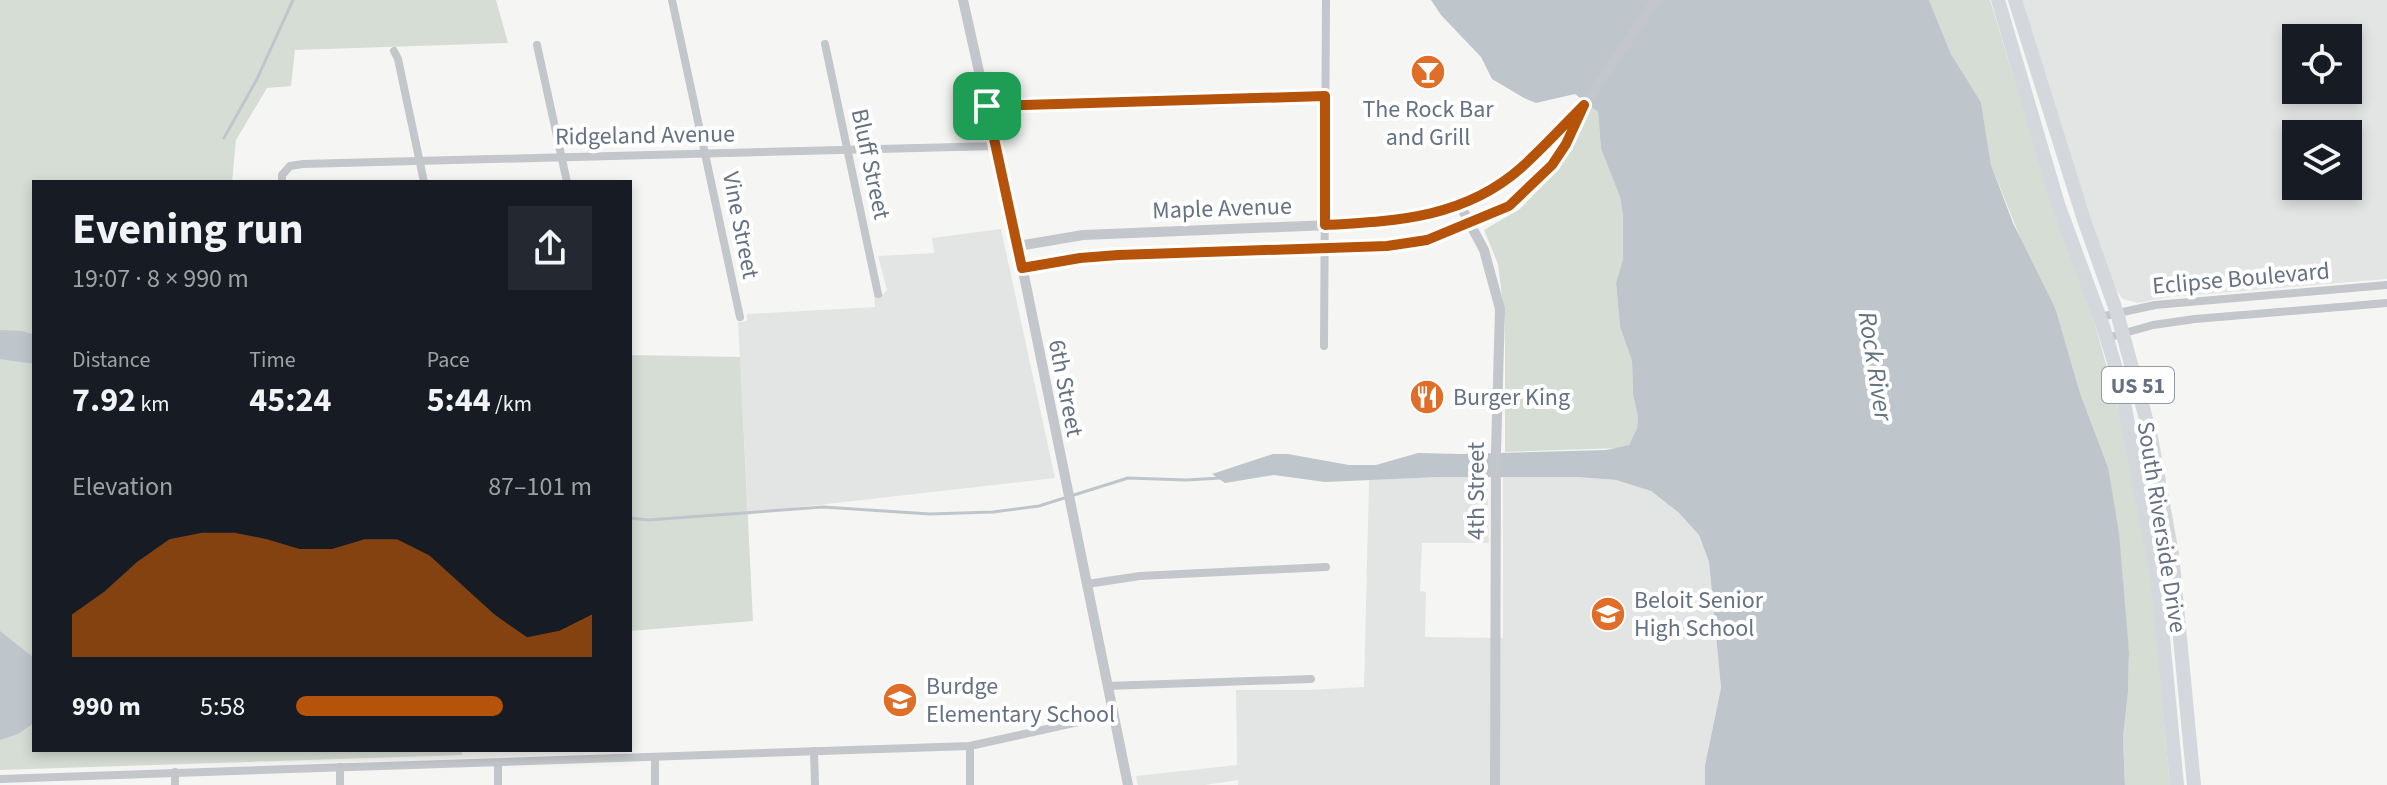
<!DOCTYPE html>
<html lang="en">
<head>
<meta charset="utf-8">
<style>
	:root { --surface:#171b24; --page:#242831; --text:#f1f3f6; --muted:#9ea1a6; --accent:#b45309 }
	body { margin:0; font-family:"Source Sans 3",sans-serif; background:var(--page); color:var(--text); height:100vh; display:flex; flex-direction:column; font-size:30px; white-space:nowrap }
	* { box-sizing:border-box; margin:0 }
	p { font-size:26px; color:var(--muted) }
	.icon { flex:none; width:44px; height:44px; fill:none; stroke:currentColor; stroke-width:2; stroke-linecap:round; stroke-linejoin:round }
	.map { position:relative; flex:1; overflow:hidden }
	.details { position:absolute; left:32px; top:180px; width:600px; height:572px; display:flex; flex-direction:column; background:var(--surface); border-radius:0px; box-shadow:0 4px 12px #0003 }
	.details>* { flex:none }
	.buttons { position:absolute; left:2282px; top:24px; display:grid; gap:16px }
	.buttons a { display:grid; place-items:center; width:80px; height:80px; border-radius:0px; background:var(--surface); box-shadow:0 4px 12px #0003; font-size:40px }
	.pin { position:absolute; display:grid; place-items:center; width:68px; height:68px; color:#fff; margin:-34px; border-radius:16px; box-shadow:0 4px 12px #0006 }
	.round { display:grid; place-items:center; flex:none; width:84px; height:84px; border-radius:0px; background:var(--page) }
	.overview { display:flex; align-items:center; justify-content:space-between; height:136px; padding:0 40px }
	h1 { font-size:44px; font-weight:700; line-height:60px }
	.metrics { display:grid; grid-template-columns:repeat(3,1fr); gap:12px; height:136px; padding:8px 40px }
	.metrics div { display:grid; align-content:center }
	.metrics b { font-size:34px; font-weight:700 }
	.metrics small { font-size:22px; font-weight:400 }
	.metrics p { font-size:22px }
	.chart { height:224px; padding:16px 40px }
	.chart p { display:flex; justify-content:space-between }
	.chart svg { width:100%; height:144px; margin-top:8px; fill:var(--accent); opacity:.7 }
	ul { padding:0 40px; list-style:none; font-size:26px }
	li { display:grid; grid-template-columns:128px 96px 1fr; align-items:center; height:60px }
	li i { height:20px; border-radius:10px; background:var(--accent) }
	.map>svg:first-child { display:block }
	.built { fill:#e3e5e4; fill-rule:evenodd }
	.green { fill:#d6ddd4 }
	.water { fill:#bec6cc }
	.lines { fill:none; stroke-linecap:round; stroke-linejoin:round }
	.stream { stroke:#bec6cc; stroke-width:3 }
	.minor { stroke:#c3c6ca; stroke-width:8 }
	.tertiary { stroke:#c3c6ca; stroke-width:10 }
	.primary { stroke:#d4d8dc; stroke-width:14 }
	.route-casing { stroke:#fff; stroke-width:16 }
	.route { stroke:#b45309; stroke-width:10 }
	.labels { text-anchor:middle; stroke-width:8; stroke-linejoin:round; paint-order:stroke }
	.shield { fill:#fff; stroke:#939ca8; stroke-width:2 }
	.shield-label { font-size:22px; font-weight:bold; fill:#657283 }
	.poi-label { font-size:24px; fill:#657283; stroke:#fff; text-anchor:start }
	.street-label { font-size:24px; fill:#657283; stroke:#fff }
	.water-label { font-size:26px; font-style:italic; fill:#61737f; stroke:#fff }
</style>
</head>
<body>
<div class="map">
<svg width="2387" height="785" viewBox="0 0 2387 785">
	<rect width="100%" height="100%" fill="#f5f6f3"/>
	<g class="built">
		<path d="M2022,0h365v279l-218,18 -31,6 -15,-4 -9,-11 -44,-130zM2296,38h52v52h-52zM2296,134h52v52h-52z"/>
		<path d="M1001,229l54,249 -307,35 -10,-191 9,-1v-7l128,-7 -1,-12 9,-1 4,-4 -9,-34 56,-3 -2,-15z"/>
		<path d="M1440,477h47l2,66h-67l-2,48 6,1 -1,45 78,1v-161h75l38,3 35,11 27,21 21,23 10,27 12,126 -16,77v20h-467v-5l-33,5h-67l-2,-9 101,-11 -1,-75h71l57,-3 5,-207z"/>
	</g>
	<g class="green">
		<path d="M0,0h496l12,43 -213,7 -4,36 -24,2 -31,52 -4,42h-198v568h428v5l-462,15z"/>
		<path d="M1929,0h61l41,135 66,196 26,96 27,141 20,217h-45l-2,-48 5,-45 1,-40 -21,-185 -28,-74 -24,-83 -24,-43 -41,-102 -10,-63 -30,-48z"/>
		<path d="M1592,106l6,6 3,37 19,48 3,19v43l-7,24 4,44 12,34 1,34 5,22 -1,11 -8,17 -7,3 -117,4v-130l-7,-58 -14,-34 36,-21 31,-32z"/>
		<path d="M630,355l110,2 13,264 -123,10z"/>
	</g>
	<g class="water">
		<path d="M1431,0h498l22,54 30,48 10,63 22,58 43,87 24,83 28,74 11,66 10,119 -1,40 -5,46 2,47h-420v-20l16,-77 -12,-126 -10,-27 -21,-23 -27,-21 -35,-11 -38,-3h-138l-115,5 -51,-7 -49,8 -13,-9 61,-20h15l61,11h27l42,-12 43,1 145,-4 23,-5 8,-17 1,-11 -5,-22 -1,-34 -12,-34 -4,-44 7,-24v-43l-3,-19 -19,-48 -3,-37 -23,-18 -39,9 -12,-5 -32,-19 -11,-22 -40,-42z"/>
		<path d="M0,330l22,1 12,4v29l-34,-5z"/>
		<path d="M0,631l34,27v65l-16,11 -18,6z"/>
	</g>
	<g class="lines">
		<g class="stream">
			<path d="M224,138l33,-59 36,-79"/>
			<path d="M630,518l18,2 175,-13 107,7 63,-2 46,-6 89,-28 58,2 35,-2"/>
		</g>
		<g class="minor">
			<path d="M672,0l68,317"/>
			<path d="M825,44l53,250"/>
			<path d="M537,45l30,137"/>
			<path d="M394,51l4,8 26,123"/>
			<path d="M987,106l338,-10"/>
			<path d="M282,182v-7l8,-9 13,-2 692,-18"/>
			<path d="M2100,317l55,-12 232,-20"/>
			<path d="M2107,338l46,-13 42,-6 192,-16"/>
			<path d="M1324,346l2,-346"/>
			<path d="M1087,584l53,-8 186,-9"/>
			<path d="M1107,686l204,-7"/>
			<path d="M970,746v39"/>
			<path d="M814,751l1,34"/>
			<path d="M655,757v28"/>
			<path d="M498,763v22"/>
			<path d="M340,767v18"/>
			<path d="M175,772v13"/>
			<path d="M0,779l970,-33 144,-32"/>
		</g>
		<g class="tertiary">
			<path d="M963,0l55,246 110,539"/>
			<path d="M1460,205l24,45 16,59 -4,143 -1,333"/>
			<path d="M1018,246l65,-11 295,-12 54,-9 28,-9 26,-12 34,-25 57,-56"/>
			<path d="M1022,268l58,-10 38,-3 269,-9 40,-6 82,-34 43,-41 14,-21 18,-39 72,-105"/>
		</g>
		<g class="primary">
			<path d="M1998,0l60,204 46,125 16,53 37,193 20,210"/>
			<path d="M2015,0l69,220 33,93 34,124 21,117 22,231"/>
		</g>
	</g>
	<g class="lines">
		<g class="route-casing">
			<path id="route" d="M1325,96v129c72,-4 140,-7 197,-58 22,-20 41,-41 62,-62l-18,39 -14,21 -43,41 -82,34 -40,6 -269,9 -38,3 -58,10 -35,-162z"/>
		</g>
		<use href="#route" class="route"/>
	</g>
	<defs>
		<g id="bar-disc" transform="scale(1.8)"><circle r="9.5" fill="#e06e29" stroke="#fff"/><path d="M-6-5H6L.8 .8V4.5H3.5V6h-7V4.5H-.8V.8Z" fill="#fff"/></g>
		<g id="restaurant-disc" transform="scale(1.8)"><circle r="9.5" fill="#e06e29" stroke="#fff"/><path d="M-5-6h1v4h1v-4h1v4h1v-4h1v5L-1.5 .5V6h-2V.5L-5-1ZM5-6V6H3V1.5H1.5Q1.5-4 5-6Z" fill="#fff"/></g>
		<g id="school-disc" transform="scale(1.8)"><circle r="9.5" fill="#e06e29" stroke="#fff"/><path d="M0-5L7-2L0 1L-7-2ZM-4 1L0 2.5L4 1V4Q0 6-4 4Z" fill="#fff"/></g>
	</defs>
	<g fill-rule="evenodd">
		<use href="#bar-disc" x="1428" y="72"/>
		<use href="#restaurant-disc" x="1427" y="397"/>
		<use href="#school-disc" x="1608" y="614"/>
		<use href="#school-disc" x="900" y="700"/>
	</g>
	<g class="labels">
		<rect class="shield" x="2102" y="367" width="72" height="36" rx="6"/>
		<g class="shield-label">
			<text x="2138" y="393">US 51</text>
		</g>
		<g class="poi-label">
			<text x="1428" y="117" text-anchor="middle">The Rock Bar<tspan x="1428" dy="28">and Grill</tspan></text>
			<text x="1453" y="405">Burger King</text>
			<text x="1634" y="608">Beloit Senior<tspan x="1634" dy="28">High School</tspan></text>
			<text x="926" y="694">Burdge<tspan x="926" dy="28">Elementary School</tspan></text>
		</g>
		<g class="street-label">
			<text transform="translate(645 135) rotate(-1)" y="8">Ridgeland Avenue</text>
			<text transform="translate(871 164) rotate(78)" y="8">Bluff Street</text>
			<text transform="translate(1222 208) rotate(-2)" y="8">Maple Avenue</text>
			<text transform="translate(741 225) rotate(79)" y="8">Vine Street</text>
			<text transform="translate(2241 278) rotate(-5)" y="8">Eclipse Boulevard</text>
			<text transform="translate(1066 388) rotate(79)" y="8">6th Street</text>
			<text transform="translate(1476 491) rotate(-90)" y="8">4th Street</text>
			<text transform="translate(2162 527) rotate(81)" y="8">South Riverside Drive</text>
		</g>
		<g class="water-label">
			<text transform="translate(1876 366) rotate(81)" y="9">Rock River</text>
		</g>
	</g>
</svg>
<div class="buttons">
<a><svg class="icon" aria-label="locate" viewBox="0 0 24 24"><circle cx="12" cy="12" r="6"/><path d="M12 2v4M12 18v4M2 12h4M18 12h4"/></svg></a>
<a><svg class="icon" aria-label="layers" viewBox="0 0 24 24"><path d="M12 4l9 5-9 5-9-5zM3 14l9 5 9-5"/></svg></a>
</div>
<div class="pin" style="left:987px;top:106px;background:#1e9e55"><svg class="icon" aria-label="arrive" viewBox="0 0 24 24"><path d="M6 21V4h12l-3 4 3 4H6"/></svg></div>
<section class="details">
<div class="overview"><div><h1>Evening run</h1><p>19:07 · 8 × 990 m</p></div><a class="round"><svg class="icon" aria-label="share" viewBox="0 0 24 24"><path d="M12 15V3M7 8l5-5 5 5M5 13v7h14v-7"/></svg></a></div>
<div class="metrics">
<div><p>Distance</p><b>7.92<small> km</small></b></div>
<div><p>Time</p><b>45:24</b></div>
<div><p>Pace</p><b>5:44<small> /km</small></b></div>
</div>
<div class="chart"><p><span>Elevation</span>87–101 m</p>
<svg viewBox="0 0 160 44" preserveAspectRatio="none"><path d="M0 44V31L10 24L20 15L30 8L40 6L50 6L60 8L70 11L80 11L90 8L100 8L110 13L120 22L130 31L140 38L150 36L160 31V44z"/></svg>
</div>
<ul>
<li><b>990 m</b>5:58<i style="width:70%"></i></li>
</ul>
</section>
</div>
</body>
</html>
